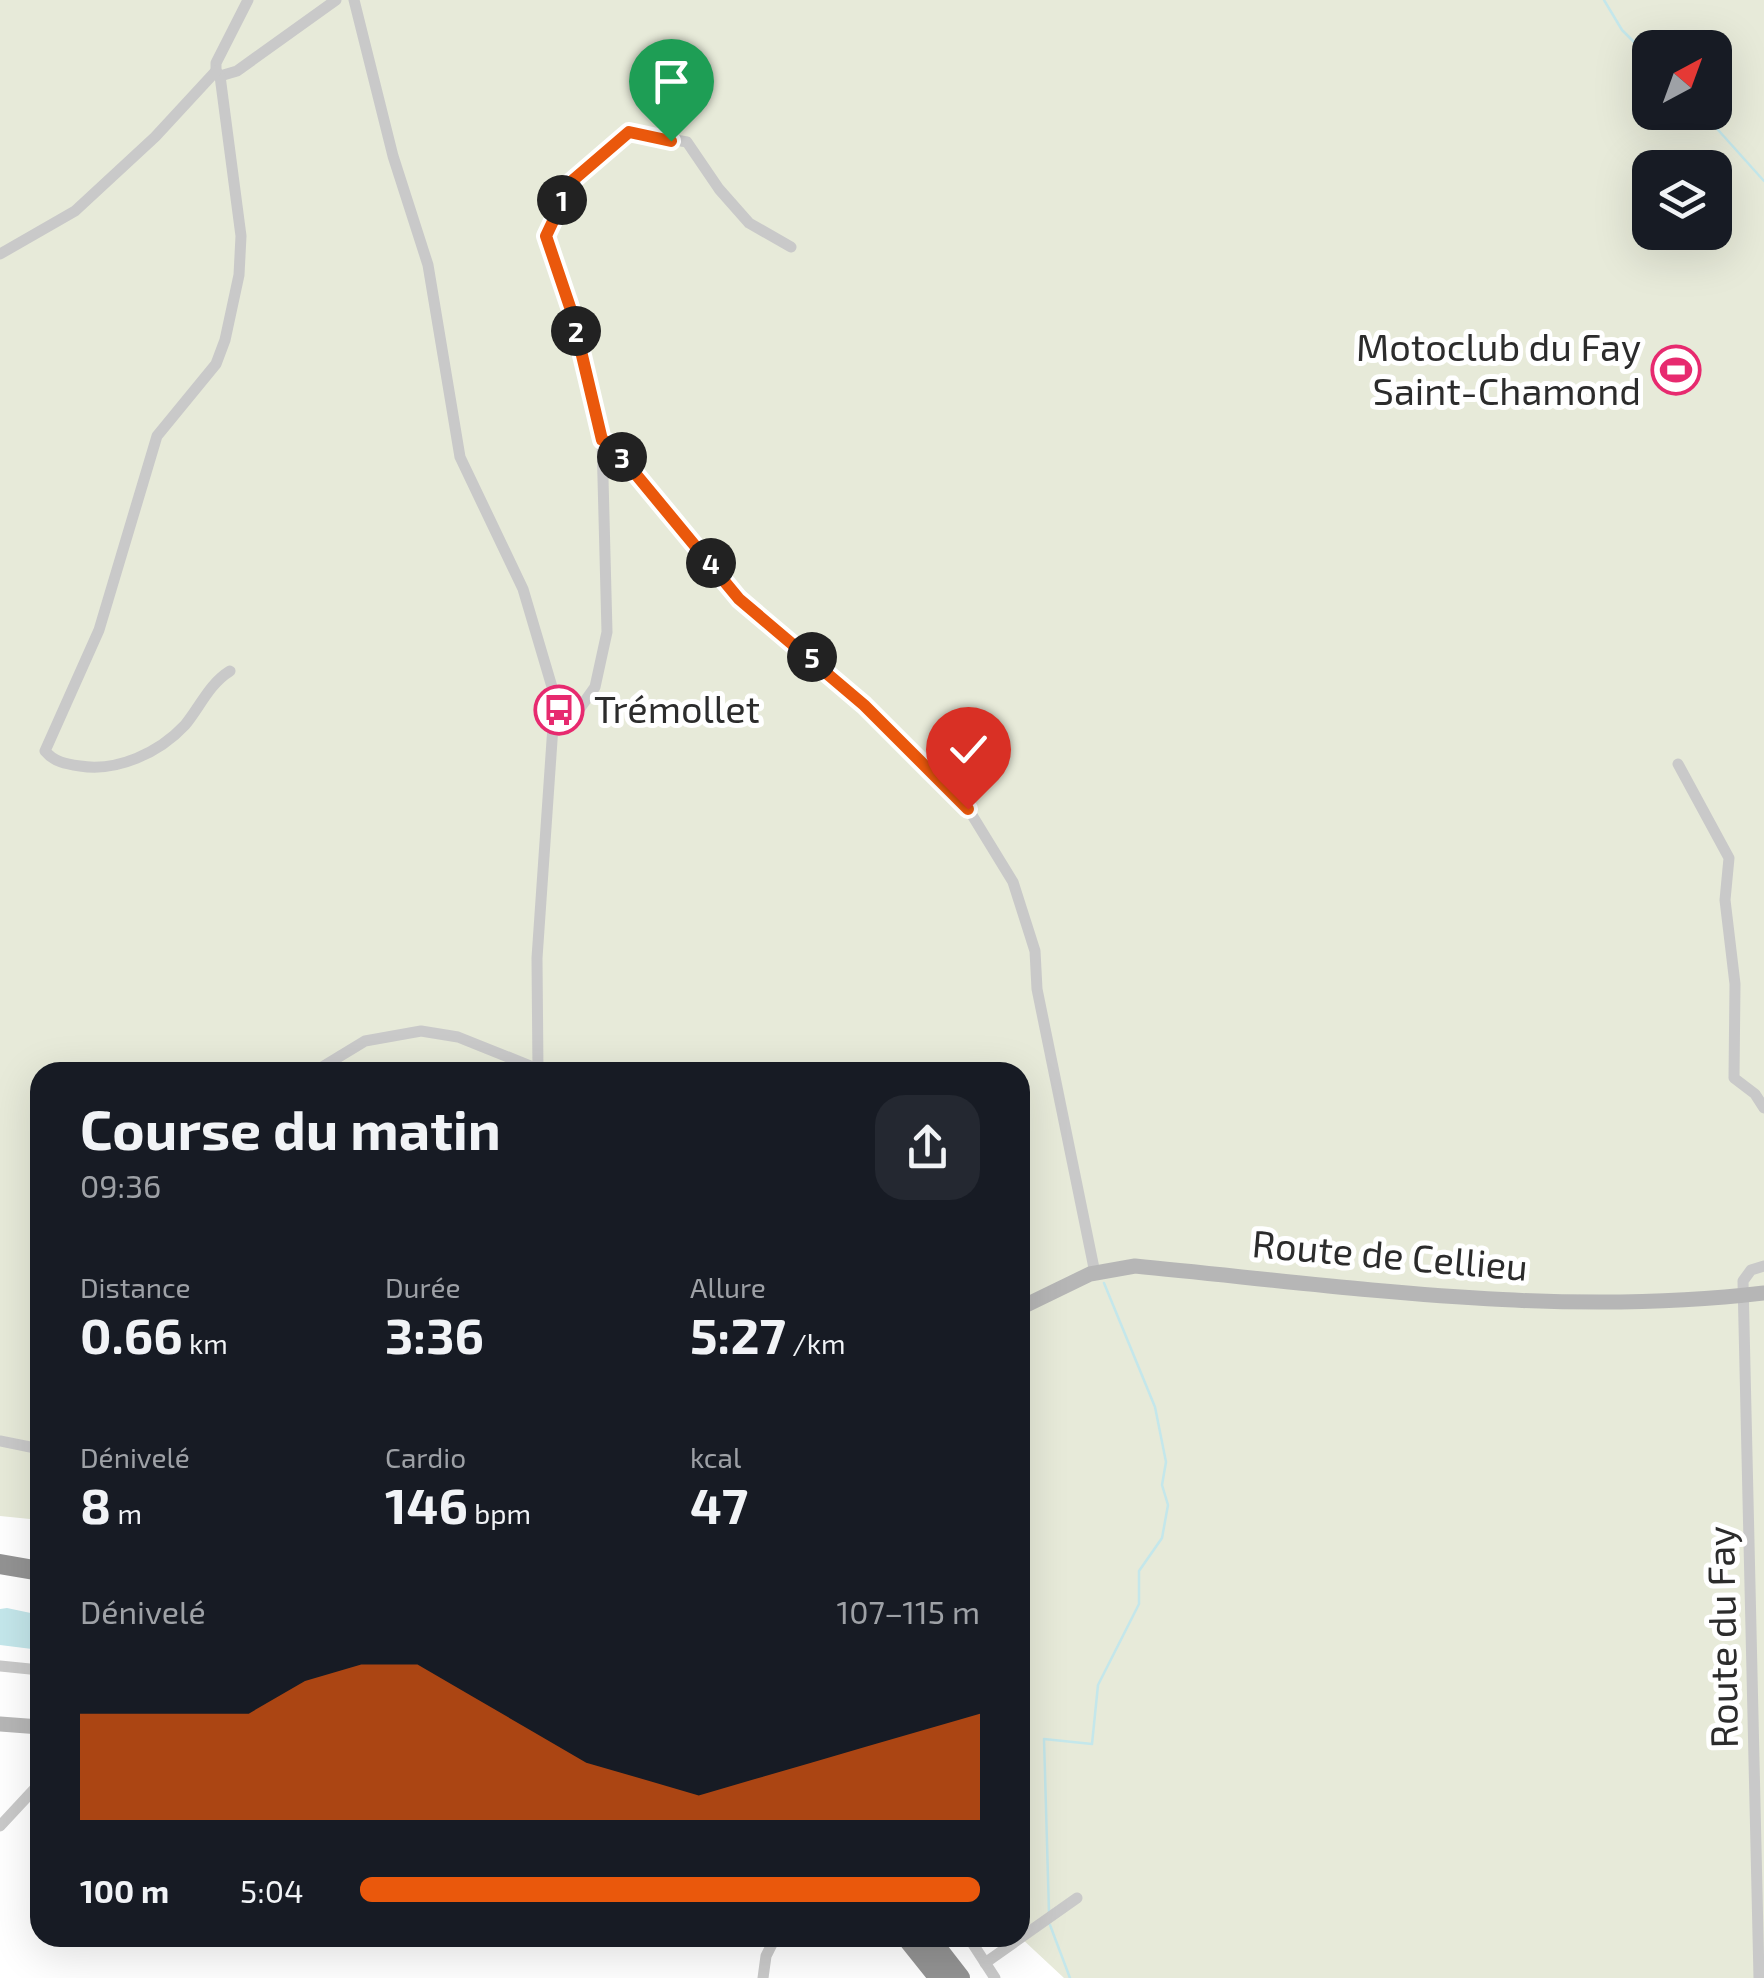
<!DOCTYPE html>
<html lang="fr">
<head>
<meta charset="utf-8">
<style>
	:root { --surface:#171b24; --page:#242831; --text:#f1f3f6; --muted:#9ea1a6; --accent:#ea580c }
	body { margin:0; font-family:"Exo 2",sans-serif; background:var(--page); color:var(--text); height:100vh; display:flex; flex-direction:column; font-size:38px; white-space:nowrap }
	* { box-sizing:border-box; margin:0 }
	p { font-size:32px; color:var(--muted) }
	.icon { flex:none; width:55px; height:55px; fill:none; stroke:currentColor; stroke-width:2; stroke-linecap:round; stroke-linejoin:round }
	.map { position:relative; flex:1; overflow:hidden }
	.panel { position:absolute; left:30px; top:1062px; width:1000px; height:885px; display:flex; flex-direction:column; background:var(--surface); border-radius:30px; box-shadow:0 10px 40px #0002 }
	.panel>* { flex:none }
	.needle { width:65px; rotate:41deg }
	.tools { position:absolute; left:1632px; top:30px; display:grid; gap:20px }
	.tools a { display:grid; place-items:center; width:100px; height:100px; border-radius:20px; background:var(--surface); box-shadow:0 10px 40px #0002; font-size:50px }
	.pin { position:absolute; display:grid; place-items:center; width:85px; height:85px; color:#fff; margin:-102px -42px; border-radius:50% 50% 50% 0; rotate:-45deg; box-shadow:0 0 10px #0007 }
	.pin .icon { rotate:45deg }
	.km { position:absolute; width:50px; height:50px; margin:-25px; border-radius:50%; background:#222; color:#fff; font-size:28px; line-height:50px; text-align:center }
	.round { display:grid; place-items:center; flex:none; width:105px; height:105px; border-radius:30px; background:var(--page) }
	.head { display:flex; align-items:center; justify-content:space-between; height:170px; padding:0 50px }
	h1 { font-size:55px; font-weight:700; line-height:75px }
	.stats { display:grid; grid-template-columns:repeat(3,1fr); gap:15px; height:170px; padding:10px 50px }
	.stats div { display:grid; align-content:center }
	.stats b { font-size:50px; font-weight:700 }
	.stats small { font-size:28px; font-weight:400 }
	.stats p { font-size:28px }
	.chart { height:280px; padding:20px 50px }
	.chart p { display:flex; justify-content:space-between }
	.chart svg { width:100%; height:180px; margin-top:10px; fill:var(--accent); opacity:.7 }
	ul { padding:0 50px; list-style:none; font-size:32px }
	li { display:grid; grid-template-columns:160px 120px 1fr; align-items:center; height:75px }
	li i { height:25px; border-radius:12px; background:var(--accent) }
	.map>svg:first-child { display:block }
	.green { fill:#e7ead9; fill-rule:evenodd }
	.water { fill:#c4e7eb }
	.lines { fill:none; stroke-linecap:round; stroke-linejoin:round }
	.stream { stroke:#c4e7eb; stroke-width:2.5 }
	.minor { stroke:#c9c9c9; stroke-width:11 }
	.secondary { stroke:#b6b6b6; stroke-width:15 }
	.motorway { stroke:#939393; stroke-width:20 }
	.route-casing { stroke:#fff; stroke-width:20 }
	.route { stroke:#ea580c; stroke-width:12 }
	.labels { text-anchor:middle; stroke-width:10; stroke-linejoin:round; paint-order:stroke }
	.poi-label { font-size:38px; fill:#2c2c2c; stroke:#fff; text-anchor:end }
	.street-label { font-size:38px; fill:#2c2c2c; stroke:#fff }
</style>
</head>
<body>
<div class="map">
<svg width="1764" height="1978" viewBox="0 0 1764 1978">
	<rect width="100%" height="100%" fill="#fff"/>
	<path class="green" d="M0,0h1764v1978h-700l-44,-41v-865h-980v448l-40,-4zM1650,48h65v64h-65zM1650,168h65v64h-65z"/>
	<path class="water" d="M7,1608l33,7v35l-40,-5v-36z"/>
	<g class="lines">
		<g class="stream">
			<path d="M1604,0l18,30 28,28"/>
			<path d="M1702,112l62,69"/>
			<path d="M1049,1912l-5,-173 48,5 6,-59 41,-81v-33l23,-33 6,-33 -6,-20 4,-23 -11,-55 -51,-124"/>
			<path d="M1050,1925l20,53"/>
		</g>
		<g class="minor">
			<path d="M354,0l39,156 35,109 32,192 63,132 32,108 -18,261 1,114"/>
			<path d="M216,71l4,5 17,-5 99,-71"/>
			<path d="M216,71v-8l32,-63"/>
			<path d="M220,76l21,160 -2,39 -14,65 -9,24 -59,72 -58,194 -54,121c9,11 21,13 35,15 37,6 79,-13 105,-41 15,-18 24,-41 45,-54"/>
			<path d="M0,254l75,-43 80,-74 61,-66"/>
			<path d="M602,440l8,3 24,27 105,129 125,106 108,110 41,67 22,69 2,38 58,284"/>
			<path d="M556,720l22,-9 17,-24 12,-55 -5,-192 -30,-127 -26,-76 26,-56 57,-49 58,10 32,47 30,34 42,24"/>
			<path d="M1678,764l51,94 -4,42 10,84 -1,94 21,16 9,14"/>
			<path d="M314,1072l51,-31 56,-10 37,6 80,32"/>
			<path d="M0,1441l40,8"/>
			<path d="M0,1666l40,4"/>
			<path d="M0,1826l40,-43"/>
			<path d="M969,1938l26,40"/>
			<path d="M985,1963l92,-65"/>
			<path d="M763,1978l3,-22 9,-18"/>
			<path d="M1759,1978l-16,-697 8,-11 13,-4"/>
		</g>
		<g class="secondary">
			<path d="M1020,1308l70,-34 45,-8c208,20 419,52 629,27"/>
			<path d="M0,1724l40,3"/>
		</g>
		<g class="motorway">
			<path d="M0,1564l40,7"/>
			<path d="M907,1938l32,40"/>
			<path d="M929,1938l31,40"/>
		</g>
	</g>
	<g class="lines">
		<g class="route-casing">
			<path id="route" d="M671,141l-42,-9 -57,49 -26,55 26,77 30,127 8,3 129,156 125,106 104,104"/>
		</g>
		<use href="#route" class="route"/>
	</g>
	<defs>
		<g id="stadium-ring" transform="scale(2.5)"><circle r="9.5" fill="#fff" stroke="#e72a6f" stroke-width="1.5"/><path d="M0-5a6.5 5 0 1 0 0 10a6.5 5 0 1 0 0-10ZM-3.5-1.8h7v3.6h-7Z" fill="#e72a6f"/></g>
		<g id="bus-ring" transform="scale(2.5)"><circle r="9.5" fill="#fff" stroke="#e72a6f" stroke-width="1.5"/><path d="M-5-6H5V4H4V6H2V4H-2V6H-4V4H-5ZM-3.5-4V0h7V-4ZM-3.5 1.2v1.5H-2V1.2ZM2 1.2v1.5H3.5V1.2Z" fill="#e72a6f"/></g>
	</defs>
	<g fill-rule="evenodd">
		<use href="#stadium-ring" x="1676" y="370"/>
		<use href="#bus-ring" x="559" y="710"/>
	</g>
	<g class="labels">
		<g class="poi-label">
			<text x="1641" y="361">Motoclub du Fay<tspan x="1641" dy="44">Saint-Chamond</tspan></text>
			<text x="594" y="723" text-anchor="start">Trémollet</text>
		</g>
		<g class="street-label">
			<text transform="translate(1390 1256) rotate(5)" y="13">Route de Cellieu</text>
			<text transform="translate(1723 1637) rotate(-91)" y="13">Route du Fay</text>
		</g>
	</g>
</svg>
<div class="tools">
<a><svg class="needle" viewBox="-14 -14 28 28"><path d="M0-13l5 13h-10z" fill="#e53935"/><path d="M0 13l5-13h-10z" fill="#9ea1a6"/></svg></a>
<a><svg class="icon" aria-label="layers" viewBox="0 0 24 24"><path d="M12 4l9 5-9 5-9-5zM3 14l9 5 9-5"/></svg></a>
</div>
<div class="pin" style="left:671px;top:141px;background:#1e9e55"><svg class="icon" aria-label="arrive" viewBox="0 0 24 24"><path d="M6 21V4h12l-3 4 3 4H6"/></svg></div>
<div class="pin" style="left:968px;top:809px;background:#d93025"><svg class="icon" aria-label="check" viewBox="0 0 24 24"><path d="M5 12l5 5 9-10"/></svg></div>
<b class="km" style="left:562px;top:200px">1</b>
<b class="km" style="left:576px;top:331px">2</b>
<b class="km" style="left:622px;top:457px">3</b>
<b class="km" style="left:711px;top:563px">4</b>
<b class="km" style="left:812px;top:657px">5</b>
<section class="panel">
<div class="head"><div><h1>Course du matin</h1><p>09:36</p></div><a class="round"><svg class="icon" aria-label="share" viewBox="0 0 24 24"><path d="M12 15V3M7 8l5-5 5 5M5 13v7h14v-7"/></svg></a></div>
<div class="stats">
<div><p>Distance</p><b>0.66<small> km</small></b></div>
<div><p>Durée</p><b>3:36</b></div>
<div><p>Allure</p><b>5:27<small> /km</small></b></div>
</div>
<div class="stats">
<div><p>Dénivelé</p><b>8<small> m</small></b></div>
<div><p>Cardio</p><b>146<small> bpm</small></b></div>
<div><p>kcal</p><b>47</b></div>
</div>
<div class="chart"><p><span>Dénivelé</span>107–115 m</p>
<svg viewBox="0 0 160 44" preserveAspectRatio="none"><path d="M0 44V18L10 18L20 18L30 18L40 10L50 6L60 6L70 14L80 22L90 30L100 34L110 38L120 34L130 30L140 26L150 22L160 18V44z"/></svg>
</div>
<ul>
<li><b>100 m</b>5:04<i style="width:100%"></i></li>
</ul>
</section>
</div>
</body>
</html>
